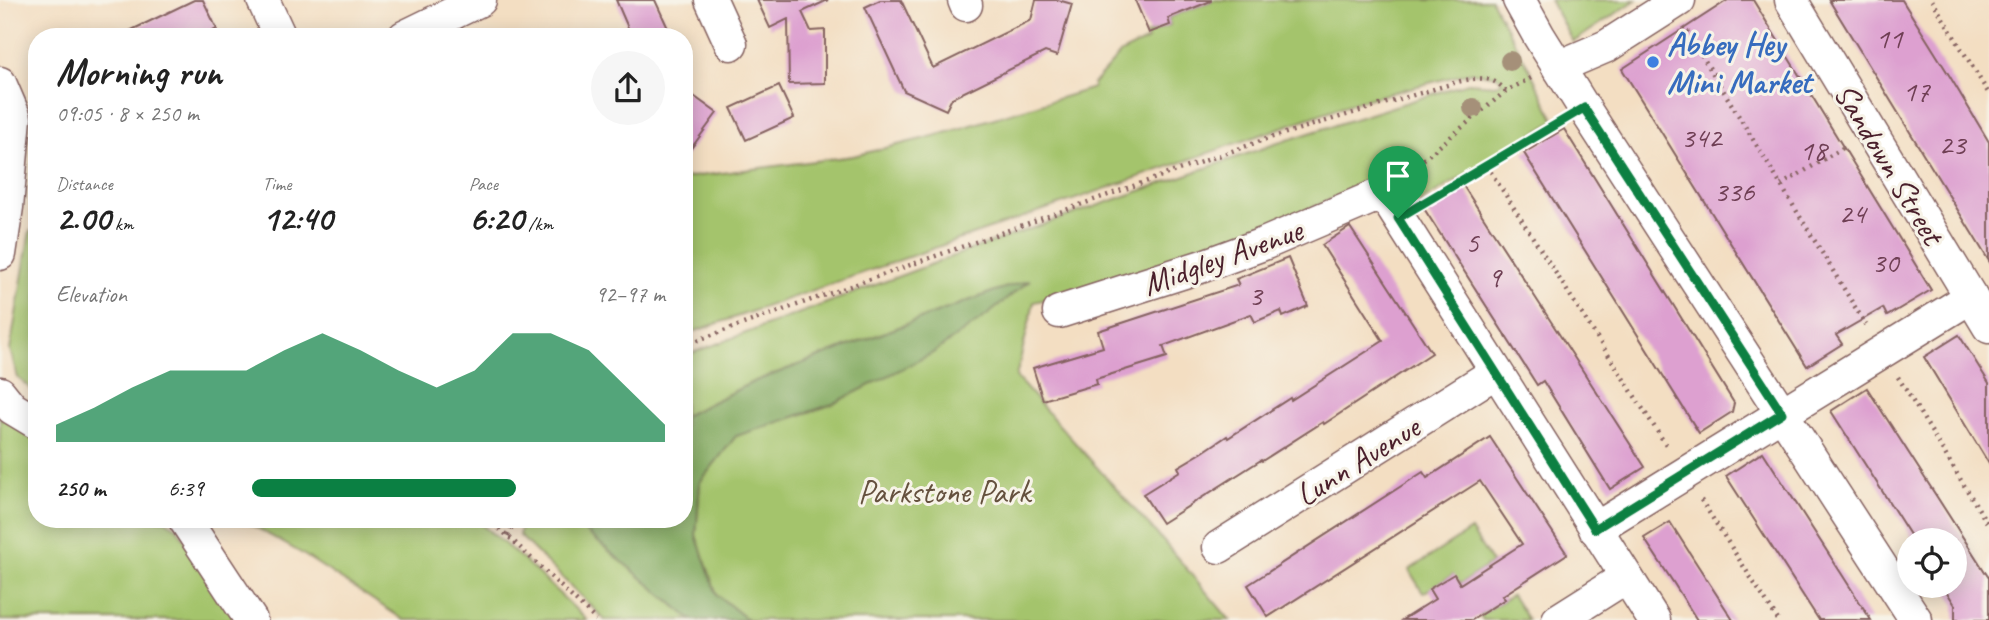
<!DOCTYPE html>
<html lang="en">
<head>
<meta charset="utf-8">
<style>
	:root { --surface:#fff; --page:#f6f6f6; --text:#222; --muted:#767676; --accent:#0b8043 }
	body { margin:0; font-family:Caveat,sans-serif; background:var(--page); color:var(--text); height:100vh; display:flex; flex-direction:column; font-size:26px; white-space:nowrap }
	* { box-sizing:border-box; margin:0 }
	p { font-size:23px; color:var(--muted) }
	.icon { flex:none; width:38px; height:38px; fill:none; stroke:currentColor; stroke-width:2; stroke-linecap:round; stroke-linejoin:round }
	.map { position:relative; flex:1; overflow:hidden }
	.details { position:absolute; left:28px; top:28px; width:665px; height:500px; display:flex; flex-direction:column; background:var(--surface); border-radius:28px; box-shadow:0 4px 18px #0003 }
	.details>* { flex:none }
	.fabs { position:absolute; left:1897px; top:528px; display:grid; gap:14px }
	.fabs a { display:grid; place-items:center; width:70px; height:70px; border-radius:50%; background:var(--surface); box-shadow:0 4px 18px #0003; font-size:35px }
	.pin { position:absolute; display:grid; place-items:center; width:60px; height:60px; color:#fff; margin:-72px -30px; border-radius:50% 50% 50% 0; rotate:-45deg; box-shadow:0 0 7px #0007 }
	.pin .icon { rotate:45deg }
	.round { display:grid; place-items:center; flex:none; width:74px; height:74px; border-radius:37px; background:var(--page) }
	.headline { display:flex; align-items:center; justify-content:space-between; height:119px; padding:0 28px }
	h1 { font-size:38px; font-weight:700; line-height:52px }
	.figures { display:grid; grid-template-columns:repeat(3,1fr); gap:10px; height:119px; padding:7px 28px }
	.figures div { display:grid; align-content:center }
	.figures b { font-size:35px; font-weight:700 }
	.figures small { font-size:19px; font-weight:400 }
	.figures p { font-size:19px }
	.chart { height:196px; padding:14px 28px }
	.chart p { display:flex; justify-content:space-between }
	.chart svg { width:100%; height:126px; margin-top:7px; fill:var(--accent); opacity:.7 }
	ul { padding:0 28px; list-style:none; font-size:23px }
	li { display:grid; grid-template-columns:112px 84px 1fr; align-items:center; height:52px }
	li i { height:18px; border-radius:9px; background:var(--accent) }
	.map>svg:first-child { display:block }
	.green { fill:#a4c46c; stroke:#77724c; stroke-width:2 }
	.forest { fill:#83aa60; stroke:#666446; stroke-width:2 }
	.building { fill:#dda0d0 }
	.lines { fill:none; stroke-linecap:round; stroke-linejoin:round }
	.minor-casing { stroke:#856260; stroke-width:35 }
	.path { stroke:#856260; stroke-width:4.5; stroke-dasharray:2 5; stroke-linecap:butt }
	.minor { stroke:#fff; stroke-width:32 }
	.tree { fill:#a59079 }
	.route-casing { stroke:#fff; stroke-width:14 }
	.route { stroke:#0b8043; stroke-width:9 }
	.shop-dot { fill:#3f7fe0; stroke:#f7f3e8; stroke-width:2.5 }
	.labels { text-anchor:middle; stroke-width:6; stroke-linejoin:round; paint-order:stroke }
	.number-label { font-size:30px; fill:#6f3f54 }
	.shop-label { font-size:33px; font-weight:bold; fill:#366cbe; stroke:#f7f3e8; text-anchor:start }
	.street-label { font-size:33px; fill:#4a1f2b; stroke:#f7f3e8 }
	.park-label { font-size:33px; fill:#65513e; stroke:#f7f3e8 }
</style>
</head>
<body>
<div class="map">
<svg width="1989" height="620" viewBox="0 0 1989 620">
	<rect width="100%" height="100%" fill="#f7f3e8"/>
	<filter id="ink" filterUnits="userSpaceOnUse"><feTurbulence type="fractalNoise" baseFrequency=".0143" numOctaves="2"/><feDisplacementMap in="SourceGraphic" scale="14" xChannelSelector="R" yChannelSelector="G"/><feConvolveMatrix kernelMatrix="1 2 1 2 8 2 1 2 1" color-interpolation-filters="sRGB"/></filter>
	<filter id="wash" filterUnits="userSpaceOnUse"><feTurbulence type="fractalNoise" baseFrequency=".00686" numOctaves="4" result="noise"/><feDisplacementMap in="SourceGraphic" scale="28" xChannelSelector="R" yChannelSelector="G"/><feGaussianBlur stdDeviation="1.57" result="paint"/><feColorMatrix in="noise" values="0 0 0 0 0 0 0 0 0 0 0 0 0 0 0 0 0 1.4 0 .05"/><feComposite in="paint" operator="in"/></filter>
	<g filter="url(#wash)">
		<rect width="100%" height="100%" fill="#f3dec2"/>
		<g class="green">
			<path d="M1213,0h278l38,68 26,53 -136,82 -21,-34 -136,61 -171,59 -57,13 -18,75 148,165 66,78h-482l-31,-25 -21,-60 4,-53 36,-46 97,-32 195,-123 -33,10 -242,91 -69,34v-60l283,-105 311,-108 190,-60 28,2 6,-3 -4,-6 -26,-4 -117,30 -671,233v-157l169,-22 89,-22 151,-46v-4l28,-31 27,-13 -2,-5 24,-10 -2,-7z"/>
			<path d="M1550,0h86l-63,42z"/>
			<path d="M30,231l7,2v161l-19,-16 -8,-28z"/>
			<path d="M0,417l37,23v80h127l13,8 59,92h-236z"/>
			<path d="M243,520h233l49,41 62,59h-183l-103,-67z"/>
			<path d="M523,520h50l119,100h-87l-86,-85z"/>
			<path d="M1471,530l21,33 -32,21 -7,-9 -30,18 -14,-23z"/>
			<path d="M1512,595l16,25h-45l-3,-5z"/>
		</g>
		<path class="forest" d="M1030,280l-40,33 -57,40 -100,51 -97,32 -36,46 -4,53 21,60 31,25h-56l-119,-99 111,-1v-104l69,-34 242,-91z"/>
		<g id="blocks">
			<g class="building">
				<path d="M194,0h9l14,29 -15,8h-85z"/>
				<path d="M616,0h39l17,37h-40z"/>
				<path d="M757,0h71l-26,12 9,19 14,-1v53l-36,1 -1,-65 -18,9z"/>
				<path d="M880,0h21l32,68 98,-48 5,-20h22l14,4 -15,52 -12,-4 -93,46 -6,12 -42,-19 -39,-84z"/>
				<path d="M1135,0h76v1l-43,17 2,7 -21,8z"/>
				<path d="M1728,0h25l178,290 -44,26 -4,-8 -47,27 6,9 -35,22 -185,-297z"/>
				<path d="M1829,0h73l47,75 40,67v119z"/>
				<path d="M779,86l15,32 -48,22 -15,-32z"/>
				<path d="M684,89l33,24 -33,45z"/>
				<path d="M1564,129l170,274 -2,9 -33,21 -175,-280z"/>
				<path d="M1462,184l183,283 -35,22 -67,-108 -6,4 -114,-178z"/>
				<path d="M1350,227l82,126 -108,71 -1,-2 -61,39 -1,-1 -99,63 -19,-29 37,-23 -2,-4 25,-15 24,-16 1,2 62,-40 1,2 92,-59 -61,-96z"/>
				<path d="M1288,258l20,48 -25,11 -2,-6 -26,11 -4,-8 -88,32 4,11 -71,22 1,5 -54,16 -10,-32 70,-21 -5,-16 141,-46 -3,-6z"/>
				<path d="M1959,335l30,48v81l-65,-107z"/>
				<path d="M1867,388l122,190v42h-34v-15l-12,-19h12v-45h-41l-83,-130z"/>
				<path d="M1490,437l77,117 -65,42 3,3 -33,21h-70l33,-21 -6,-10 25,-15 6,10 62,-40 -42,-63 -212,136 -20,-32 175,-113 4,6z"/>
				<path d="M1763,452l78,121 30,47h-52l-93,-144z"/>
				<path d="M1670,522l21,33 42,65h-36l-24,-38 -29,-44z"/>
			</g>
		</g>
	</g>
	<g filter="url(#ink)">
		<use href="#blocks" fill-opacity="0" stroke="#856260" stroke-width="2"/>
		<g class="lines">
			<g class="minor-casing">
				<g id="minor">
					<path d="M263,0l17,37"/>
					<path d="M711,0l20,44"/>
					<path d="M964,0l2,5"/>
					<path d="M1519,0l20,36 45,72 332,512"/>
					<path d="M1791,0l198,327"/>
					<path d="M404,37l76,-37"/>
					<path d="M1558,67l49,-21 72,-46"/>
					<path d="M0,83l15,35 -8,89 -7,47"/>
					<path d="M1059,312l144,-46 63,-23 117,-50 271,427"/>
					<path d="M0,393l12,15 25,15"/>
					<path d="M185,520l66,100"/>
					<path d="M1595,529l376,-232"/>
					<path d="M1219,547l277,-175"/>
					<path d="M1558,620l68,-43"/>
				</g>
			</g>
			<g class="path">
				<path d="M1932,0l57,94"/>
				<path d="M1687,31l179,294"/>
				<path d="M1487,166l181,282"/>
				<path d="M1407,173l99,-82"/>
				<path d="M1781,185l65,-39"/>
				<path d="M1425,202l134,-79"/>
				<path d="M684,345l585,-207 192,-57c19,-4 32,-5 45,10l25,-13"/>
				<path d="M1898,377l91,149"/>
				<path d="M1701,500l77,120"/>
				<path d="M488,520l20,16 88,84"/>
				<path d="M508,536l7,-16"/>
			</g>
			<use href="#minor" class="minor"/>
		</g>
		<g class="tree">
			<circle cx="1510" cy="61" r="10"/>
			<circle cx="1473" cy="108" r="10"/>
		</g>
	</g>
	<g class="lines" filter="url(#ink)">
		<g class="route-casing">
			<path id="route" d="M1584,108l198,305 -187,116 -197,-311z"/>
		</g>
		<use href="#route" class="route"/>
	</g>
	<circle class="shop-dot" cx="1653" cy="62" r="7"/>
	<g class="labels">
		<g class="number-label">
			<text x="1889" y="48">11</text>
			<text x="1916" y="101">17</text>
			<text x="1701" y="147">342</text>
			<text x="1952" y="154">23</text>
			<text x="1813" y="160">18</text>
			<text x="1734" y="201">336</text>
			<text x="1852" y="223">24</text>
			<text x="1472" y="252">5</text>
			<text x="1885" y="272">30</text>
			<text x="1494" y="287">9</text>
			<text x="1255" y="305">3</text>
		</g>
		<g class="shop-label">
			<text x="1667" y="55">Abbey Hey<tspan x="1667" dy="38">Mini Market</tspan></text>
		</g>
		<g class="street-label">
			<text transform="translate(1890 163) rotate(59)" y="12">Sandown Street</text>
			<text transform="translate(1222 256) rotate(-20)" y="12">Midgley Avenue</text>
			<text transform="translate(1357 460) rotate(-32)" y="12">Lunn Avenue</text>
		</g>
		<g class="park-label">
			<text x="944" y="503">Parkstone Park</text>
		</g>
	</g>
</svg>
<div class="fabs">
<a><svg class="icon" aria-label="locate" viewBox="0 0 24 24"><circle cx="12" cy="12" r="6"/><path d="M12 2v4M12 18v4M2 12h4M18 12h4"/></svg></a>
</div>
<div class="pin" style="left:1398px;top:218px;background:#1e9e55"><svg class="icon" aria-label="arrive" viewBox="0 0 24 24"><path d="M6 21V4h12l-3 4 3 4H6"/></svg></div>
<section class="details">
<div class="headline"><div><h1>Morning run</h1><p>09:05 · 8 × 250 m</p></div><a class="round"><svg class="icon" aria-label="share" viewBox="0 0 24 24"><path d="M12 15V3M7 8l5-5 5 5M5 13v7h14v-7"/></svg></a></div>
<div class="figures">
<div><p>Distance</p><b>2.00<small> km</small></b></div>
<div><p>Time</p><b>12:40</b></div>
<div><p>Pace</p><b>6:20<small> /km</small></b></div>
</div>
<div class="chart"><p><span>Elevation</span>92–97 m</p>
<svg viewBox="0 0 160 44" preserveAspectRatio="none"><path d="M0 44V38L10 32L20 25L30 19L40 19L50 19L60 12L70 6L80 12L90 19L100 25L110 19L120 6L130 6L140 12L150 25L160 38V44z"/></svg>
</div>
<ul>
<li><b>250 m</b>6:39<i style="width:64%"></i></li>
</ul>
</section>
</div>
</body>
</html>
